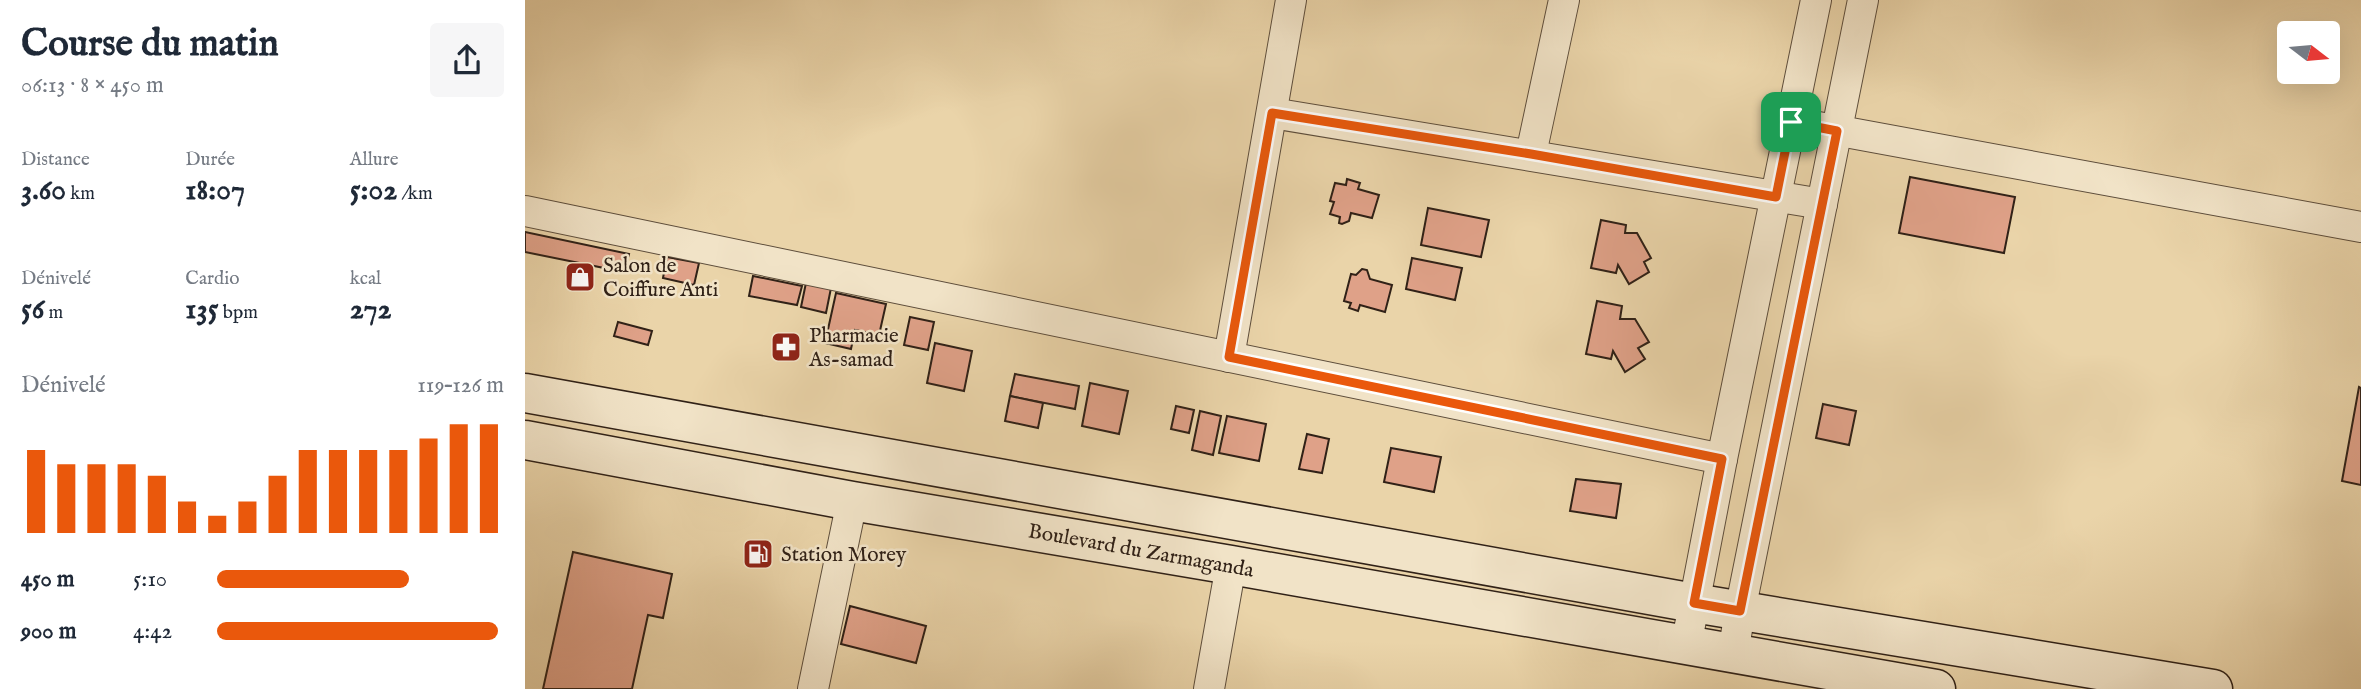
<!DOCTYPE html>
<html lang="fr">
<head>
<meta charset="utf-8">
<style>
	:root { --surface:#fff; --page:#f6f6f7; --text:#1f2937; --muted:#747a83; --accent:#ea580c }
	body { margin:0; font-family:"IM FELL English",serif; background:var(--page); color:var(--text); height:100vh; display:flex; flex-direction:column; font-size:26px; white-space:nowrap }
	* { box-sizing:border-box; margin:0 }
	p { font-size:23px; color:var(--muted) }
	.icon { flex:none; width:38px; height:38px; fill:none; stroke:currentColor; stroke-width:2; stroke-linecap:round; stroke-linejoin:round }
	.map { position:relative; flex:1; overflow:hidden }
	.sheet { display:flex; flex-direction:column; background:var(--surface); width:525px }
	.sheet>* { flex:none }
	.needle { width:46px; rotate:106deg }
	.tools { position:absolute; left:1752px; top:21px; display:grid; gap:14px }
	.tools a { display:grid; place-items:center; width:63px; height:63px; border-radius:7px; background:var(--surface); box-shadow:0 7px 28px #0002; font-size:35px }
	.pin { position:absolute; display:grid; place-items:center; width:60px; height:60px; color:#fff; margin:-30px; border-radius:14px; box-shadow:0 4px 10px #0006 }
	.round { display:grid; place-items:center; flex:none; width:74px; height:74px; border-radius:7px; background:var(--page) }
	.head { display:flex; align-items:center; justify-content:space-between; height:119px; padding:0 21px }
	h1 { font-size:38px; font-weight:800; line-height:52px }
	.metrics { display:grid; grid-template-columns:repeat(3,1fr); gap:10px; height:119px; padding:7px 21px }
	.metrics div { display:grid; align-content:center }
	.metrics b { font-size:30px; font-weight:800 }
	.metrics small { font-size:19px; font-weight:400 }
	.metrics p { font-size:19px }
	.chart { height:196px; padding:14px 21px }
	.chart p { display:flex; justify-content:space-between }
	.chart svg { width:100%; height:126px; margin-top:7px; stroke:var(--accent); stroke-width:6 }
	ul { padding:0 21px; list-style:none; font-size:23px }
	li { display:grid; grid-template-columns:112px 84px 1fr; align-items:center; height:52px }
	li i { height:18px; border-radius:9px; background:var(--accent) }
	main { display:flex; flex:1; min-height:0 }
	.map>svg:first-child { display:block }
	.building { fill:#dfa188; stroke:#302117; stroke-width:2 }
	.lines { fill:none; stroke-linecap:round; stroke-linejoin:round }
	.minor-casing { stroke:#5e4e3c; stroke-width:32 }
	.secondary-casing { stroke:#302117; stroke-width:41 }
	.minor { stroke:#f1e3c7; stroke-width:30 }
	.secondary { stroke:#f1e3c7; stroke-width:38 }
	.route-casing { stroke:#fff; stroke-width:14 }
	.route { stroke:#ea580c; stroke-width:9 }
	.labels { text-anchor:middle; stroke-width:5; stroke-linejoin:round; paint-order:stroke }
	.poi-label { font-size:21px; fill:#302117; stroke:#f1e3c7; text-anchor:start }
	.street-label { font-size:21px; fill:#302117; stroke:#f1e3c7 }
</style>
</head>
<body>
<main>
<section class="sheet">
<div class="head"><div><h1>Course du matin</h1><p>06:13 · 8 × 450 m</p></div><a class="round"><svg class="icon" aria-label="share" viewBox="0 0 24 24"><path d="M12 15V3M7 8l5-5 5 5M5 13v7h14v-7"/></svg></a></div>
<div class="metrics">
<div><p>Distance</p><b>3.60<small> km</small></b></div>
<div><p>Durée</p><b>18:07</b></div>
<div><p>Allure</p><b>5:02<small> /km</small></b></div>
</div>
<div class="metrics">
<div><p>Dénivelé</p><b>56<small> m</small></b></div>
<div><p>Cardio</p><b>135<small> bpm</small></b></div>
<div><p>kcal</p><b>272</b></div>
</div>
<div class="chart"><p><span>Dénivelé</span>119–126 m</p>
<svg viewBox="0 0 160 44" preserveAspectRatio="none"><path d="M5 44V15M15 44V20M25 44V20M35 44V20M45 44V24M55 44V33M65 44V38M75 44V33M85 44V24M95 44V15M105 44V15M115 44V15M125 44V15M135 44V11M145 44V6M155 44V6"/></svg>
</div>
<ul>
<li><b>450 m</b>5:10<i style="width:67%"></i></li>
<li><b>900 m</b>4:42<i style="width:98%"></i></li>
</ul>
</section>
<div class="map">
<svg width="1836" height="689" viewBox="0 0 1836 689">
	<rect width="100%" height="100%" fill="#ead4a9"/>
	<filter id="stains"><feTurbulence type="fractalNoise" baseFrequency=".00286" numOctaves="4"/><feColorMatrix values="0 0 0 0 .2 0 0 0 0 .09 0 0 0 0 .02 0 0 0 .5 -.17"/></filter>
	<radialGradient id="worn" r=".72"><stop offset=".6" stop-color="#630" stop-opacity="0"/><stop offset="1" stop-color="#630" stop-opacity=".3"/></radialGradient>
	<g class="building">
		<path d="M1385,177l105,20 -11,56 -105,-20z"/>
		<path d="M822,179l13,4 -2,6 21,6 -7,23 -21,-5 -2,8 -7,3 -3,-1 1,-6 -10,-3 4,-12 -4,-1 5,-18 11,2z"/>
		<path d="M903,208l61,12 -8,37 -60,-12z"/>
		<path d="M1076,220l25,5 -1,8h12l14,25 -7,4 5,10 -20,12 -11,-19 -2,8 -25,-5z"/>
		<path d="M0,232l104,22 -5,18 -99,-20z"/>
		<path d="M142,257l32,6 -5,22 -31,-7z"/>
		<path d="M887,258l50,10 -7,32 -49,-11z"/>
		<path d="M837,269l5,1 3,9 22,6 -7,27 -25,-7 -2,6 -9,-3 2,-5 -7,-2 7,-27 5,1z"/>
		<path d="M228,276l49,10 -5,19 -48,-9z"/>
		<path d="M282,278l25,5 -6,30 -25,-6z"/>
		<path d="M311,293l50,11 -7,31 -24,-5 -4,19 -26,-6z"/>
		<path d="M1072,301l25,5 -2,13h15l14,23 -11,6 7,11 -20,13 -12,-21 -2,8 -25,-5z"/>
		<path d="M385,317l24,5 -6,28 -24,-5z"/>
		<path d="M93,322l34,9 -4,14 -34,-9z"/>
		<path d="M410,343l37,8 -8,40 -37,-8z"/>
		<path d="M490,374l64,12 -4,23 -65,-13z"/>
		<path d="M565,383l38,8 -9,43 -37,-8z"/>
		<path d="M1834,387l2,1v97l-19,-4z"/>
		<path d="M485,396l33,7 -5,25 -33,-7z"/>
		<path d="M1298,404l33,7 -7,34 -33,-7z"/>
		<path d="M651,406l18,4 -5,23 -18,-4z"/>
		<path d="M675,411l21,5 -8,39 -21,-5z"/>
		<path d="M702,416l39,8 -7,37 -40,-8z"/>
		<path d="M782,434l22,5 -7,34 -23,-4z"/>
		<path d="M866,448l50,9 -7,35 -50,-10z"/>
		<path d="M1051,479l45,5 -5,34 -46,-7z"/>
		<path d="M48,552l99,22 -9,44 -15,-3 -16,74h-89z"/>
		<path d="M325,606l76,20 -10,37 -75,-19z"/>
	</g>
	<g class="lines">
		<g class="minor-casing">
			<g id="minor">
				<path d="M747,113l550,91"/>
				<path d="M1266,122l570,105"/>
				<path d="M1006,154l33,-154"/>
				<path d="M0,211l1197,248"/>
				<path d="M704,357l62,-357"/>
				<path d="M1161,646l36,-187 94,-459"/>
				<path d="M1208,654l7,-43 123,-611"/>
				<path d="M288,689l39,-188"/>
				<path d="M684,689l22,-124"/>
			</g>
		</g>
		<g class="secondary-casing">
			<g id="secondary">
				<path d="M0,393l1169,210 519,86"/>
				<path d="M0,440l327,61 379,64 705,124"/>
			</g>
		</g>
		<use href="#minor" class="minor"/>
		<use href="#secondary" class="secondary"/>
	</g>
	<g class="lines">
		<g class="route-casing">
			<path id="route" d="M747,113l259,41 245,43 15,-75 46,9 -97,480 -46,-8 28,-144 -493,-102z"/>
		</g>
		<use href="#route" class="route"/>
	</g>
	<defs>
		<g id="shop-square" transform="scale(1.575)"><rect x="-9" y="-9" width="18" height="18" rx="4" fill="#8f2418" stroke="#f1e3c7"/><path d="M-5-2.5h2.3a2.7 3.5 0 0 1 5.4 0H5L5.5 6h-11ZM-1.5-2.5h3a1.5 2.3 0 0 0-3 0Z" fill="#fff"/></g>
		<g id="pharmacy-square" transform="scale(1.575)"><rect x="-9" y="-9" width="18" height="18" rx="4" fill="#8f2418" stroke="#f1e3c7"/><path d="M-2-6h4v4h4v4h-4v4h-4v-4h-4v-4h4Z" fill="#fff"/></g>
		<g id="fuel-square" transform="scale(1.575)"><rect x="-9" y="-9" width="18" height="18" rx="4" fill="#8f2418" stroke="#f1e3c7"/><path d="M-5.5-6h7V0h2V4h1.3V-2.5L3-4.5l.8-.8L6-3V5H2.5V1h-1V6h-7ZM-4.2-4.7v3.2H.2V-4.7Z" fill="#fff"/></g>
	</defs>
	<g fill-rule="evenodd">
		<use href="#shop-square" x="55" y="277"/>
		<use href="#pharmacy-square" x="261" y="347"/>
		<use href="#fuel-square" x="233" y="554"/>
	</g>
	<g class="labels">
		<g class="poi-label">
			<text x="78" y="272">Salon de<tspan x="78" dy="24">Coiffure Anti</tspan></text>
			<text x="284" y="342">Pharmacie<tspan x="284" dy="24">As-samad</tspan></text>
			<text x="256" y="561">Station Morey</text>
		</g>
		<g class="street-label">
			<text transform="translate(616 550) rotate(10)" y="7">Boulevard du Zarmaganda</text>
		</g>
	</g>
	<rect width="100%" height="100%" filter="url(#stains)"/>
	<rect width="100%" height="100%" fill="url(#worn)"/>
</svg>
<div class="tools">
<a><svg class="needle" viewBox="-14 -14 28 28"><path d="M0-13l5 13h-10z" fill="#e53935"/><path d="M0 13l5-13h-10z" fill="#747a83"/></svg></a>
</div>
<div class="pin" style="left:1266px;top:122px;background:#1e9e55"><svg class="icon" aria-label="arrive" viewBox="0 0 24 24"><path d="M6 21V4h12l-3 4 3 4H6"/></svg></div>
</div>
</main>
</body>
</html>
